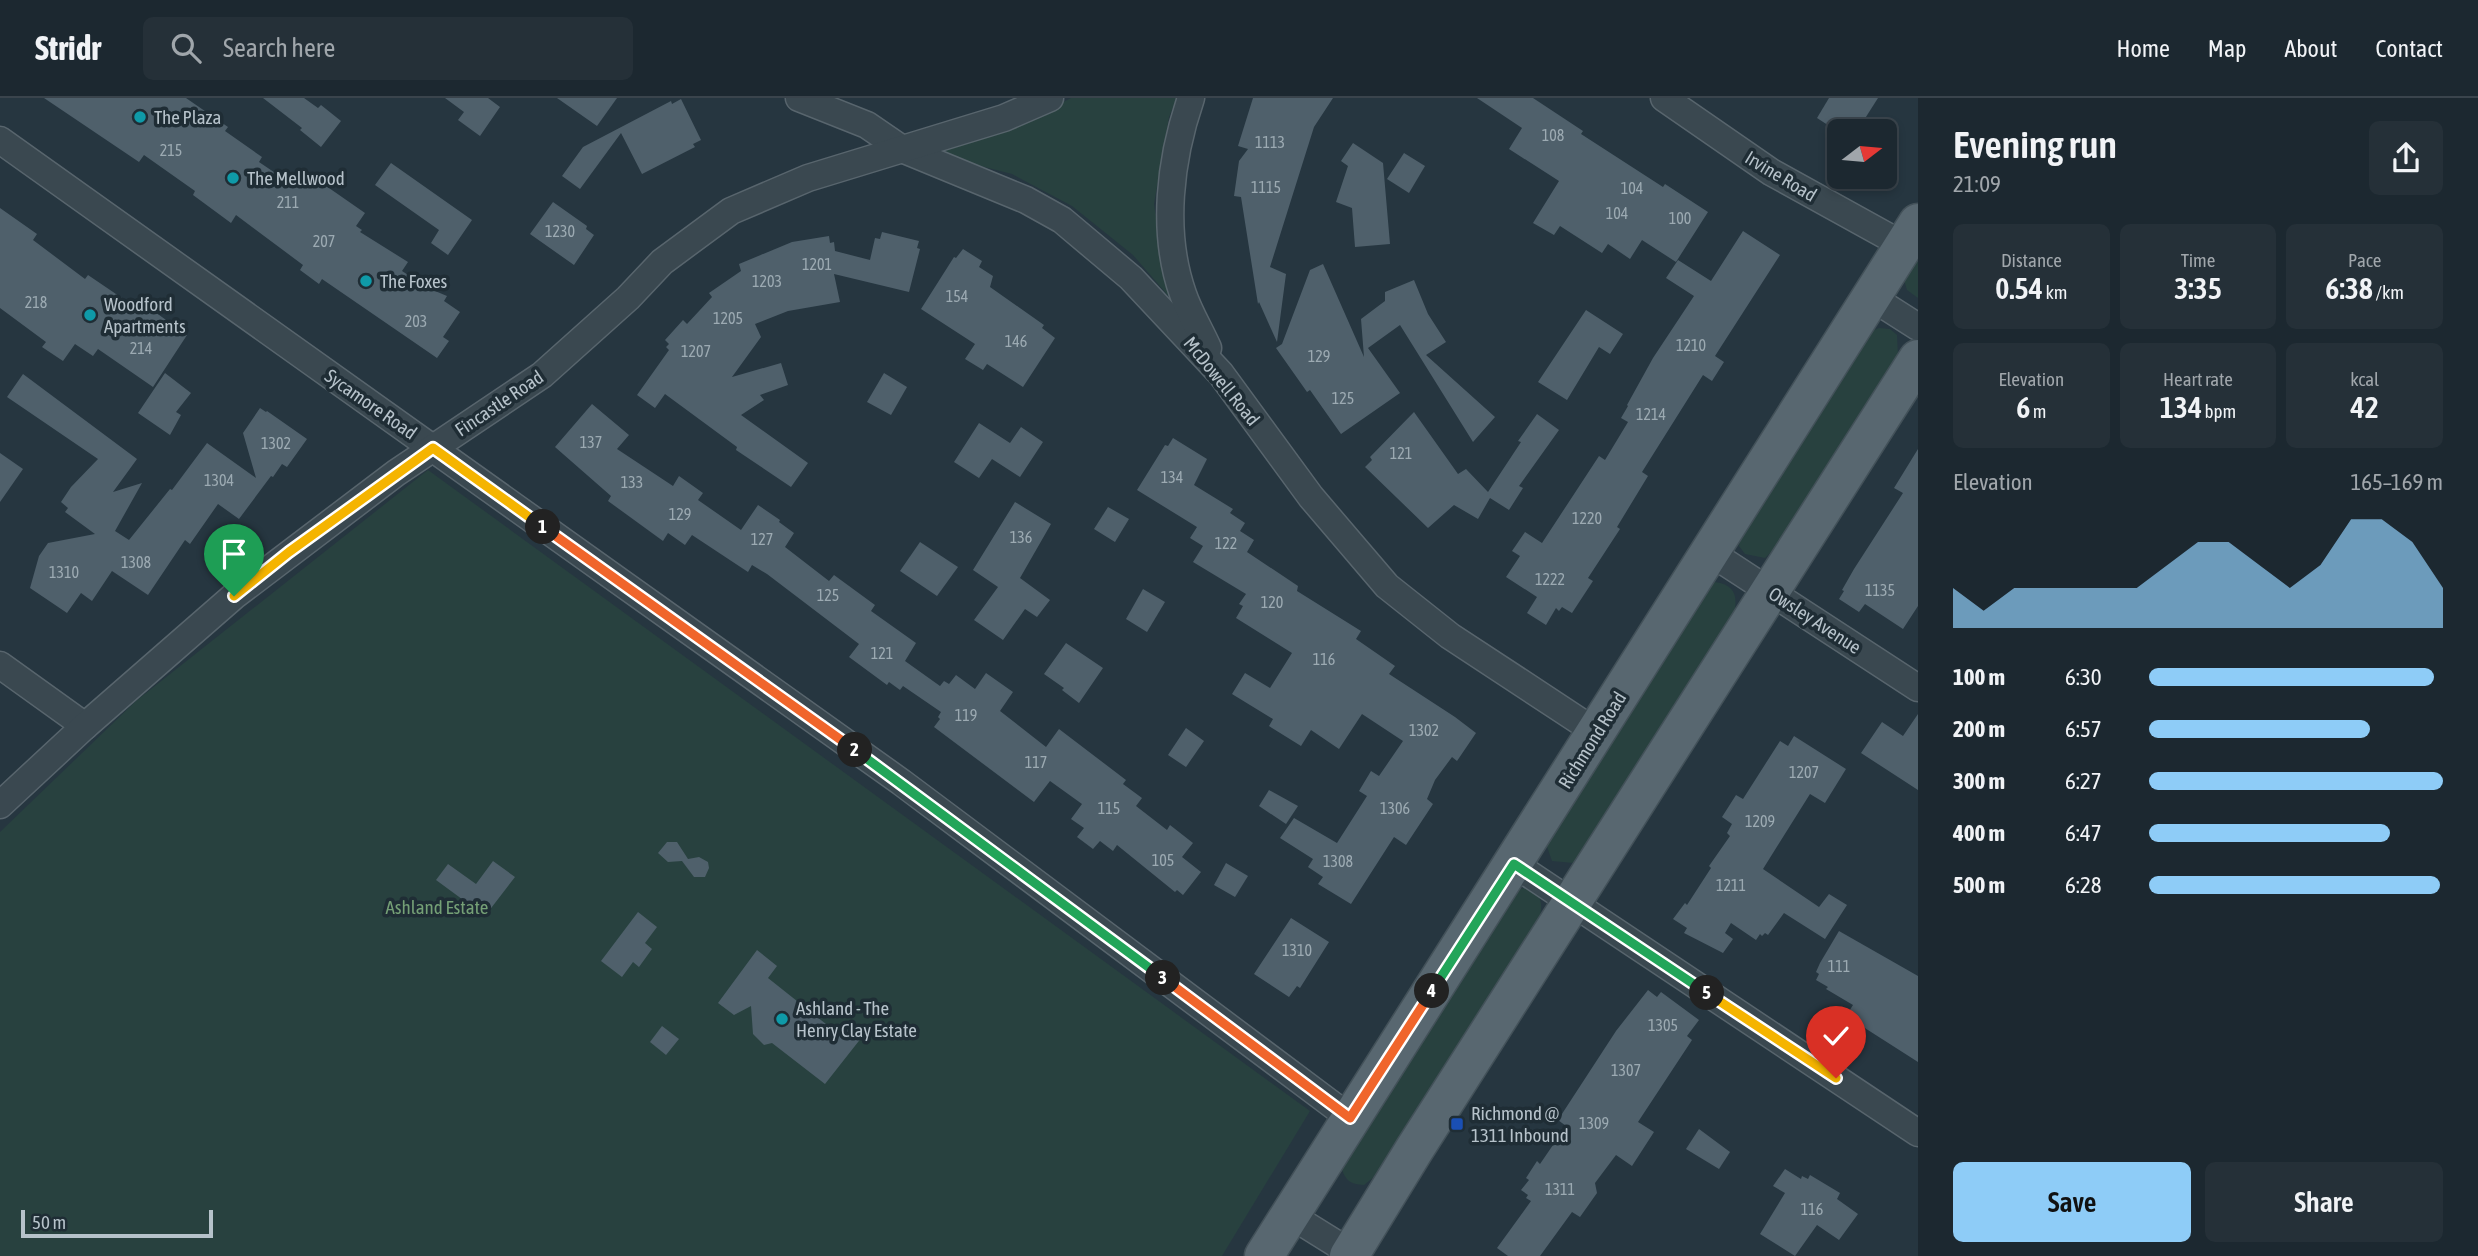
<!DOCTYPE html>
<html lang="en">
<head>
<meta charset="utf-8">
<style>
	:root { --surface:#1c2830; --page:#253038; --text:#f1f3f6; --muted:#a0a6ab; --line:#3a444c; --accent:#8eccf7 }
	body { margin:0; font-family:"Asap Condensed",sans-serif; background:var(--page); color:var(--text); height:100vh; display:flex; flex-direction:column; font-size:26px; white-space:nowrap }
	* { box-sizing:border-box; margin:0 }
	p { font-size:23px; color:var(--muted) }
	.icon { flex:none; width:38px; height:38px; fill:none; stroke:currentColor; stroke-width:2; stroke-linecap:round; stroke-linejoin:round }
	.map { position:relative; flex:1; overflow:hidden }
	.drawer { display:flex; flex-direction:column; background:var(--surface); width:560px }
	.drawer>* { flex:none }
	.needle { width:46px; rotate:74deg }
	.tools { position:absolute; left:1827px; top:21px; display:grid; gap:14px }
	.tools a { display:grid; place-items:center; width:70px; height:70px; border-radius:10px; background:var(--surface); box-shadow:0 4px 10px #0003,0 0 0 2px var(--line); font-size:35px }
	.scale { position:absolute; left:21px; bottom:18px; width:192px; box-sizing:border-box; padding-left:7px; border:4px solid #b6c2ca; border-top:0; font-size:19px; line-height:24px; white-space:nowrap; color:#b6c2ca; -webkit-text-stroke:5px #1f2d35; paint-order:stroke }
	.pin { position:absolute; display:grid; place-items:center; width:60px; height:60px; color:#fff; margin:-72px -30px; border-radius:50% 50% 50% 0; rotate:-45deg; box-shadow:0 0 7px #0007 }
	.pin .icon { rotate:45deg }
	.km { position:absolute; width:35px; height:35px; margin:-18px; border-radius:50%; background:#222; color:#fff; font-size:19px; line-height:35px; text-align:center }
	.round { display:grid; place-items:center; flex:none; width:74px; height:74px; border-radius:10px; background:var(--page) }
	.summary { display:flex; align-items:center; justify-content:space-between; height:119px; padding:0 35px }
	h1 { font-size:38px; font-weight:600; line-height:52px }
	.metrics { display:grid; grid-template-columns:repeat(3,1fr); gap:10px; height:119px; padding:7px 35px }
	.metrics div { display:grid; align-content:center; border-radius:10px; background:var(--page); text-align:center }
	.metrics b { font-size:30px; font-weight:600 }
	.metrics small { font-size:19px; font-weight:400 }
	.metrics p { font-size:19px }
	.chart { height:196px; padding:14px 35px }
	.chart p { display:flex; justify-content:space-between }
	.chart svg { width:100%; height:126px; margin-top:7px; fill:var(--accent); opacity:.7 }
	.cta { display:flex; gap:14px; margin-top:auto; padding:14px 35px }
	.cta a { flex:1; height:80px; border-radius:10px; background:var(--accent); color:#111; font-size:28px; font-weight:600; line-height:80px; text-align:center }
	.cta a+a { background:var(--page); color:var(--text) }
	ul { padding:0 35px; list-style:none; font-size:23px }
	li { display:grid; grid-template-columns:112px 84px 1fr; align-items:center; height:52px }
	li i { height:18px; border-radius:9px; background:var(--accent) }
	header { display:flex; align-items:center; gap:42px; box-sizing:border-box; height:98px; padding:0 35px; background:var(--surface); border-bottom:2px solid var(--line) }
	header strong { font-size:33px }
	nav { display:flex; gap:38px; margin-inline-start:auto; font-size:24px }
	.search { width:490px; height:63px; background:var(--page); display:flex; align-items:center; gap:18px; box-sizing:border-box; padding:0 24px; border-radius:10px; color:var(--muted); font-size:26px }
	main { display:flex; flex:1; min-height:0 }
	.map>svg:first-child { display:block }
	.green { fill:#28413f }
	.building { fill:#4f606b }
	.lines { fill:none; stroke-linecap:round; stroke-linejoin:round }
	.street-casing { stroke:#58656d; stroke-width:29 }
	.primary-casing { stroke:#435159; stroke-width:41 }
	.street { stroke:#3a4850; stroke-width:26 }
	.primary { stroke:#586770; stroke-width:38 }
	.split-1-casing { stroke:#fff; stroke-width:14 }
	.split-2-casing { stroke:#fff; stroke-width:14 }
	.split-3-casing { stroke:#fff; stroke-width:14 }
	.split-4-casing { stroke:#fff; stroke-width:14 }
	.split-5-casing { stroke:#fff; stroke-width:14 }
	.split-6-casing { stroke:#fff; stroke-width:14 }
	.split-1 { stroke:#f5b400; stroke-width:9 }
	.split-2 { stroke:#f0652b; stroke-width:9 }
	.split-3 { stroke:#22a559; stroke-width:9 }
	.split-4 { stroke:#f0652b; stroke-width:9 }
	.split-5 { stroke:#22a559; stroke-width:9 }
	.split-6 { stroke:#f5b400; stroke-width:9 }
	.culture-dot { fill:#0f9aa8; stroke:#1f2d35; stroke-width:2.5 }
	.transit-dot { fill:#1a4fb4; stroke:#1f2d35; stroke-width:2.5 }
	.labels { text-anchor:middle; stroke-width:7; stroke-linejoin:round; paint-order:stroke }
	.number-label { font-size:16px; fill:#9caab2 }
	.poi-label { font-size:19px; fill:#b6c2ca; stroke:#1f2d35; text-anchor:start }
	.street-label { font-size:19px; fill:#b6c2ca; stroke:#1f2d35 }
	.park-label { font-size:19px; fill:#75a076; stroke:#1f2d35 }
</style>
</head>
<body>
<header>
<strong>Stridr</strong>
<div class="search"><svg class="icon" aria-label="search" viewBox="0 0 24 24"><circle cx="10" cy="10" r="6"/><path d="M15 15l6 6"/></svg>Search here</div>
<nav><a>Home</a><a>Map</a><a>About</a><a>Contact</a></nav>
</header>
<main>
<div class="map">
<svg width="1918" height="1158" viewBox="0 0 1918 1158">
	<rect width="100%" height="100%" fill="#263640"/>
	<g class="green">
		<path d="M1071,0h106l-8,19 -15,87 9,61 8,34 -38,-44 -61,-49 -60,-32 -51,-13 -13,-6 -3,-5 76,-26z"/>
		<path d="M1918,156v44l-11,-8 -3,-10z"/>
		<path d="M1879,230l11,1 7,6 1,20 -124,194 -9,9 -20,-4 -6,-8 2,-12 128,-202z"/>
		<path d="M428,372l882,641 -88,145h-1222v-424l136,-131z"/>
		<path d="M1715,484c20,3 23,14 19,32l-153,238 -8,11 -21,-2 -6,-17 159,-256z"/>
		<path d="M1527,790c16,7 16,17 12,32l-165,257 -10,8c-14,-1 -19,-4 -23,-19l175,-277z"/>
	</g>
	<g class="building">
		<path d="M44,0h142l42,29 -3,4 37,26 -3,5 37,25 10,-15 59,41 -9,13 6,4 -2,2 48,30 -6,9 26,17 19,8 -3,5 16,11 -17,25 6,4 -12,17 -115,-79 -3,5 -19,-14 3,-5 -67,-50 -5,8 -38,-28 2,-4 -51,-36 -5,7z"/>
		<path d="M263,0h41l14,10 3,-3 20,16 -20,26 -21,-17 2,-2z"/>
		<path d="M445,0h43l12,9 -20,29 -22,-16 6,-8z"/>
		<path d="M557,0h60l-20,28z"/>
		<path d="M1253,0h80l-19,29 -44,140 16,7 -9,68 -18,-40 -1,2 -17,-107 -7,-1 5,-35 9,-12 -10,-3z"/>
		<path d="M1477,0h56l50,33 -2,3 82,53 2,-3 43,28 -32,50 -34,-22 -12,19 -22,-15 -6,9 -42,-27 -6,9 -21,-12 26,-42 -50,-32 13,-21z"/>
		<path d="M1829,0h49l-21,33h-20l-20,-13z"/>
		<path d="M681,1l20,41 -8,4 2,3 -53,27 -21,-41 -41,56 -18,-13 21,-29 88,-46 1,3z"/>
		<path d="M1353,45l30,20 7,81 -35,3 -3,-39 -16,-6 12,-36 -7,-5z"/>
		<path d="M1404,55l21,13 -16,27 -22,-14z"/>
		<path d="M391,65l81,57 -24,35 -17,-12 8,-13 -64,-45z"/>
		<path d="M553,104l34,24 -1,3 8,6 -20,30 -44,-31z"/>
		<path d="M0,110l37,26 -4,6 52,39 3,-4 56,38 4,-6 39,28 -34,52 -55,-38 -5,7 -18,-12 -12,17 -21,-14 4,-5 -46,-34z"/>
		<path d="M1743,133l37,24 -65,101 9,6 -12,19 -9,-6 -61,97 6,4 -31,51 3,2 -32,49 5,3 -21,32 -10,-6 -3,4 -3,-3 -10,17 -19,-12 10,-16 -31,-20 14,-21 -8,-5 13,-19 17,11 57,-87 6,4 23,-38 -7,-4 7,-12 -1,-1 26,-47 41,-62 -28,-18 12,-18 33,21z"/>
		<path d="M882,134l37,9 -2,7 3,1 -11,43 -75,-18 6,28 -52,9 -33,13 6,13 -29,40 49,-14 7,22 -28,10 4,5 -23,15 67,48 -17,24 -55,-37 1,-3 -72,-53 -10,14 -18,-13 32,-45 -3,-3 3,-3 -4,-4 18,-20 4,4 25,-27 -3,-4 32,-22 -2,-7 53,-22 37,-6 1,7 4,-1 1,9 35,9 5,-22 5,1z"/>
		<path d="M963,151l19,12 -3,6 14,9 -3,11 54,38 -2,3 13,10 -32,49 -36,-23 -4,6 -18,-11 10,-15 -54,-35 33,-52 2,1z"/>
		<path d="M1323,166l41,93 -3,-38 24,-18v-9l29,-12 14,34 18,28 -20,13 69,62 -22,25 -73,-117 -32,23 32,45 -59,41 -31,-44 -3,2 -31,-44 6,-4 28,-74z"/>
		<path d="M1586,212l37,24 -13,20 -11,-7 -32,53 -29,-18z"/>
		<path d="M165,275l26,20 -15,19 5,3 -11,20 -32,-22z"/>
		<path d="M884,275l23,14 -16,28 -24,-13z"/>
		<path d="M23,276l114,85 -24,33 29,-9 -27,48 14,9 41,-51 2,1 35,-47 49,35 -13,-45 17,-25 6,4 1,-1 40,28 -20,28 -5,-3 -9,13 -2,-1 -32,43 -21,-15 -28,40 -5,-4 -37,55 -36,-24 -20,30 -11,-8 -14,20 -37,-25 9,-32 9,-13 47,-9 -30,-22 3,-4 -7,-6 10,-15 27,-28 -91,-62z"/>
		<path d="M592,306l37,31 -12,14 56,37 6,-10 24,17 -5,7 43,30 17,-25 22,15 -1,2 15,11 -9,14 44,34 5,-6 41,30 -4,6 45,32 -11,18 35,25 4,-5 5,3 7,-9 19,14 11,-16 27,19 -13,19 46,36 13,-18 67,51 -3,4 19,14 -6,8 31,24 3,-5 23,18 -11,14 19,15 -18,23 -6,-5 -2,2 -58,-47 -4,6 -13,-10 -7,8 -16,-12 7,-9 -13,-9 11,-15 -32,-23 -16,21 -100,-75 6,-8 -2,-2 3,-5 -38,-26 -3,4 -11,-8 -2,3 -38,-28 10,-13 -92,-70 -15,-9 -4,7 -56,-37 -7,10 -17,-12 -5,8 -55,-40 3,-5 -56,-49z"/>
		<path d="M1414,314l44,62 8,-5 22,23 33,-50 -3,-1 19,-27 22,16 -40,56 4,2 -14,22 -19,-12 -12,21 -24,-14 -26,23 -63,-61 7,-7 -2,-3z"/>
		<path d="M979,325l31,20 11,-16 22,15 -23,35 -28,-18 -13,19 -25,-16z"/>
		<path d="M1173,340l34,21 -13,26 39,24 -3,4 15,10 -5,8 14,9 -7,12 51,34 -1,5 64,40 -5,8 39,27 -6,8 66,43 21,16 -19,28 -5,-4 -17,23 -8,19 6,5 -27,41 -12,-8 -43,67 -33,-20 5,-7 -15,-10 5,-8 -33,-21 14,-20 43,25 30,-47 -8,-5 12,-20 8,5 24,-35 -41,-27 -23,35 -28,-19 -10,16 -32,-20 4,-7 -41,-25 13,-21 25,15 22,-35 -56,-35 7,-12 -4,-2 7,-10 -53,-32 10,-16 -13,-8 7,-11 -60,-37 28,-45 3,1z"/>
		<path d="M1918,351v157l-15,23 -38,-25 -6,8 -20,-13 5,-8 -2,-1 12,-21 49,-76 -9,-5z"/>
		<path d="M0,355l23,16 -23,33z"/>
		<path d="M1015,404l36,22 -31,54 30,22 -13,17 -12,-8 -22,31 -29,-20 24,-33 -25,-17z"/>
		<path d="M1108,409l21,12 -14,23 -21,-13z"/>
		<path d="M920,444l38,25 -21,29 -37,-25z"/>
		<path d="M1143,491l22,13 -18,30 -21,-13z"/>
		<path d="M1066,545l37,25 -24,35 -17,-13 2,-2 -20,-14z"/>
		<path d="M1918,616v76l-57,-37 21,-31 21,14z"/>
		<path d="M1186,630l18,13 -18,26 -18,-12z"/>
		<path d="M1794,638l52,33 -21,34 -15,-9 -47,75 56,38 10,-13 18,11 -22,34 -41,-26 -16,22 -3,-2 -3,3 -2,-2 -4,6 -25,-17 -6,10 8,6 -10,14 -39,-20 3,-5 -14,-9 12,-16 2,2 24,-37 -2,-2 21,-30 -3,-3 5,-9 -10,-7 14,-22 7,4 37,-58 8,5z"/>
		<path d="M1269,692l29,16 -12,18 -27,-18z"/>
		<path d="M667,744h10l11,17 11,-2 9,5 1,6 -4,9h-11l-12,-16 -14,1 -10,-9z"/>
		<path d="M493,763l22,16 -30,39 -49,-36 12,-16 28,20z"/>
		<path d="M1226,765l22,13 -13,21 -21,-12z"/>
		<path d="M638,814l19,15 -12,16 7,6 -13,18 -6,-5 -11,15 -21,-16z"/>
		<path d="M1291,820l38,24 -29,46 -3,-2 -8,11 -35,-23z"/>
		<path d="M1839,833l79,45v86l-72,-46 7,-11 -27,-16 2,-2 -12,-7 3,-6 -3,-2 4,-9z"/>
		<path d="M757,852l20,16 -9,12 68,54 8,-9 18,14 -37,47 -53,-41 -8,2 -11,-11 -2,-28 -17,9 -16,-12z"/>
		<path d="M1648,892l9,7 4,-5 38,28 -12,16 5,4 -54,82 16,10 -22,34 -16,-11 -21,28 2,10 -17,24 -8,-5 -32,44h-32l-11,-8 34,-47 -5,-3 2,-3 -7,-5 8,-10 -3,-2 11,-17 3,3 26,-38 -8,-6 58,-89z"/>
		<path d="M662,928l17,13 -13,16 -16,-13z"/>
		<path d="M1699,1031l31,23 -11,17 -33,-20z"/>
		<path d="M1785,1071l16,10 1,-3 6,3 2,-4 30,18 -3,6 21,15 -19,26 -22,-15 -22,31 -35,-22 25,-41 -12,-7z"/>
	</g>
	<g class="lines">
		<g class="street-casing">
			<g id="street">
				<path d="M799,0l68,27 35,24 124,51 36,20 69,58 90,96 90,123 76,89 63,50 146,96"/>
				<path d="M1191,0c-21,61 -30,134 -8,196 6,18 17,36 25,54"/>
				<path d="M1664,0l107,74 132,73"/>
				<path d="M0,42l901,642 449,336"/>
				<path d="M1871,199l47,30"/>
				<path d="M1711,455l207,135"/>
				<path d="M0,567l85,61"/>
				<path d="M0,707l85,-79 149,-130 162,-123 146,-98 86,-77 34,-36 69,-51 77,-33 196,-60 46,-20"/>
				<path d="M1514,766l404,269"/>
				<path d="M1290,1117l66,41"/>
			</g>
		</g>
		<g class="primary-casing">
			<g id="primary">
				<path d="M1264,1158l654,-1033"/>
				<path d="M1349,1158l65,-106 504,-791"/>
			</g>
		</g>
		<use href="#street" class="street"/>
		<use href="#primary" class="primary"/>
	</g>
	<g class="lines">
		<g class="split-1-casing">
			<path id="split-1" d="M234,498l55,-44 144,-104 110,79"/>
		</g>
		<g class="split-2-casing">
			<path id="split-2" d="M543,429l312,223"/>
		</g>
		<g class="split-3-casing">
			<path id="split-3" d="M855,652l308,228"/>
		</g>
		<g class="split-4-casing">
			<path id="split-4" d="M1163,880l187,140 82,-127"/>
		</g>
		<g class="split-5-casing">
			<path id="split-5" d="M1432,893l82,-127 193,129"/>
		</g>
		<g class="split-6-casing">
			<path id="split-6" d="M1707,895l129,85"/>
		</g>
		<use href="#split-1" class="split-1"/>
		<use href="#split-2" class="split-2"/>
		<use href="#split-3" class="split-3"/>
		<use href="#split-4" class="split-4"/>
		<use href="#split-5" class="split-5"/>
		<use href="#split-6" class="split-6"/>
	</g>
	<g class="culture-dot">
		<circle cx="140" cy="19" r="7"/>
		<circle cx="233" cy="80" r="7"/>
		<circle cx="366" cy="183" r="7"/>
		<circle cx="90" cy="217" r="7"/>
		<circle cx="782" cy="921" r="7"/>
	</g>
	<rect class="transit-dot" x="1450" y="1019" width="14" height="14" rx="3.5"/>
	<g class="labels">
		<g class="number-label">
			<text x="1553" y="43">108</text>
			<text x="1270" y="50">1113</text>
			<text x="171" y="58">215</text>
			<text x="1266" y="95">1115</text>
			<text x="1632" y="96">104</text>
			<text x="288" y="110">211</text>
			<text x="1617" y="121">104</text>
			<text x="1680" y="126">100</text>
			<text x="560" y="139">1230</text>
			<text x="324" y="149">207</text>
			<text x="817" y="172">1201</text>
			<text x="767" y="189">1203</text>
			<text x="957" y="204">154</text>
			<text x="36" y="210">218</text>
			<text x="728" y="226">1205</text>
			<text x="416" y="229">203</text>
			<text x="1016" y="249">146</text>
			<text x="1691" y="253">1210</text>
			<text x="141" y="256">214</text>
			<text x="696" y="259">1207</text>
			<text x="1319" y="264">129</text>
			<text x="1343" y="306">125</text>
			<text x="1651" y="322">1214</text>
			<text x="591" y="350">137</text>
			<text x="276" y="351">1302</text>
			<text x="1401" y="361">121</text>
			<text x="1172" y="385">134</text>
			<text x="219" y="388">1304</text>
			<text x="632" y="390">133</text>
			<text x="680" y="422">129</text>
			<text x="1587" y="426">1220</text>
			<text x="1021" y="445">136</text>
			<text x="762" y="447">127</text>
			<text x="1226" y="451">122</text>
			<text x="136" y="470">1308</text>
			<text x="64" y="480">1310</text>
			<text x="1550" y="487">1222</text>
			<text x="1880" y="498">1135</text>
			<text x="828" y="503">125</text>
			<text x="1272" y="510">120</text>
			<text x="882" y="561">121</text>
			<text x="1324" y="567">116</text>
			<text x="966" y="623">119</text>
			<text x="1424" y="638">1302</text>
			<text x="1036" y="670">117</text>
			<text x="1804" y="680">1207</text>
			<text x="1109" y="716">115</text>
			<text x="1395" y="716">1306</text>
			<text x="1760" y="729">1209</text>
			<text x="1163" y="768">105</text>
			<text x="1338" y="769">1308</text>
			<text x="1731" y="793">1211</text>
			<text x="1297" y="858">1310</text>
			<text x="1839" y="874">111</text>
			<text x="1663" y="933">1305</text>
			<text x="1626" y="978">1307</text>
			<text x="1594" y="1031">1309</text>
			<text x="1560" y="1097">1311</text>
			<text x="1812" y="1117">116</text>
		</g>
		<g class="poi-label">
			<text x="154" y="26">The Plaza</text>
			<text x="247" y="87">The Mellwood</text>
			<text x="380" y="190">The Foxes</text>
			<text x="104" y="213">Woodford<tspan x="104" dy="22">Apartments</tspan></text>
			<text x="796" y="917">Ashland - The<tspan x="796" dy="22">Henry Clay Estate</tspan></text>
			<text x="1471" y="1022">Richmond @<tspan x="1471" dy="22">1311 Inbound</tspan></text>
		</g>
		<g class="street-label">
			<text transform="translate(1781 78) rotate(31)" y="7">Irvine Road</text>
			<text transform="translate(1222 283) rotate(51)" y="7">McDowell Road</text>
			<text transform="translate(499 305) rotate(-34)" y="7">Fincastle Road</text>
			<text transform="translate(371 306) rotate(35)" y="7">Sycamore Road</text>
			<text transform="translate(1815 522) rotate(33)" y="7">Owsley Avenue</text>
			<text transform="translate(1592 642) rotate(-58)" y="7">Richmond Road</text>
		</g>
		<g class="park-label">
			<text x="437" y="816">Ashland Estate</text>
		</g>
	</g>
</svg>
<div class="tools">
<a><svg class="needle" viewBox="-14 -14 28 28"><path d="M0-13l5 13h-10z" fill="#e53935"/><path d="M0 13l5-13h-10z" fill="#a0a6ab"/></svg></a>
</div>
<div class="scale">50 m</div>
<div class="pin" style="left:234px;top:498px;background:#1e9e55"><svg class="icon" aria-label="arrive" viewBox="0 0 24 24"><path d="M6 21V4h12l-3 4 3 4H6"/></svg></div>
<div class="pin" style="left:1836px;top:980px;background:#d93025"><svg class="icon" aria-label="check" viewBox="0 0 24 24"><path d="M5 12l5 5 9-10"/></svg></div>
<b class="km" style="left:543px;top:429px">1</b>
<b class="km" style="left:855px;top:652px">2</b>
<b class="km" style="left:1163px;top:880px">3</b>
<b class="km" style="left:1432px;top:893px">4</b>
<b class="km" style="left:1707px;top:895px">5</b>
</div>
<section class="drawer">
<div class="summary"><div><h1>Evening run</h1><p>21:09</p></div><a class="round"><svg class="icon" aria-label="share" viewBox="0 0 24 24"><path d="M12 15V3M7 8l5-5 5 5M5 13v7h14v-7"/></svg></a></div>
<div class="metrics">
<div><p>Distance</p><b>0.54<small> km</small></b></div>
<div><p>Time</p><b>3:35</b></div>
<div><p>Pace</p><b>6:38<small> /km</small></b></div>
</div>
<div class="metrics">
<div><p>Elevation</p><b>6<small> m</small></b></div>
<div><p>Heart rate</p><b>134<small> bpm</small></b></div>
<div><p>kcal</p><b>42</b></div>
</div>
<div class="chart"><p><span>Elevation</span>165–169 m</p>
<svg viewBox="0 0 160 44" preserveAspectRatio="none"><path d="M0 44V30L10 38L20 30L30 30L40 30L50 30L60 30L70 22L80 14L90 14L100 22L110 30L120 22L130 6L140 6L150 14L160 30V44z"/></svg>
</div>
<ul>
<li><b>100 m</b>6:30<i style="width:97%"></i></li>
<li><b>200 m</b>6:57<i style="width:75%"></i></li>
<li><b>300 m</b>6:27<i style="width:100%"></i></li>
<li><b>400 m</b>6:47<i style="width:82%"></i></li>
<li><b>500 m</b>6:28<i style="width:99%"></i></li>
</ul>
<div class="cta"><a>Save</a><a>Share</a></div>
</section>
</main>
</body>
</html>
